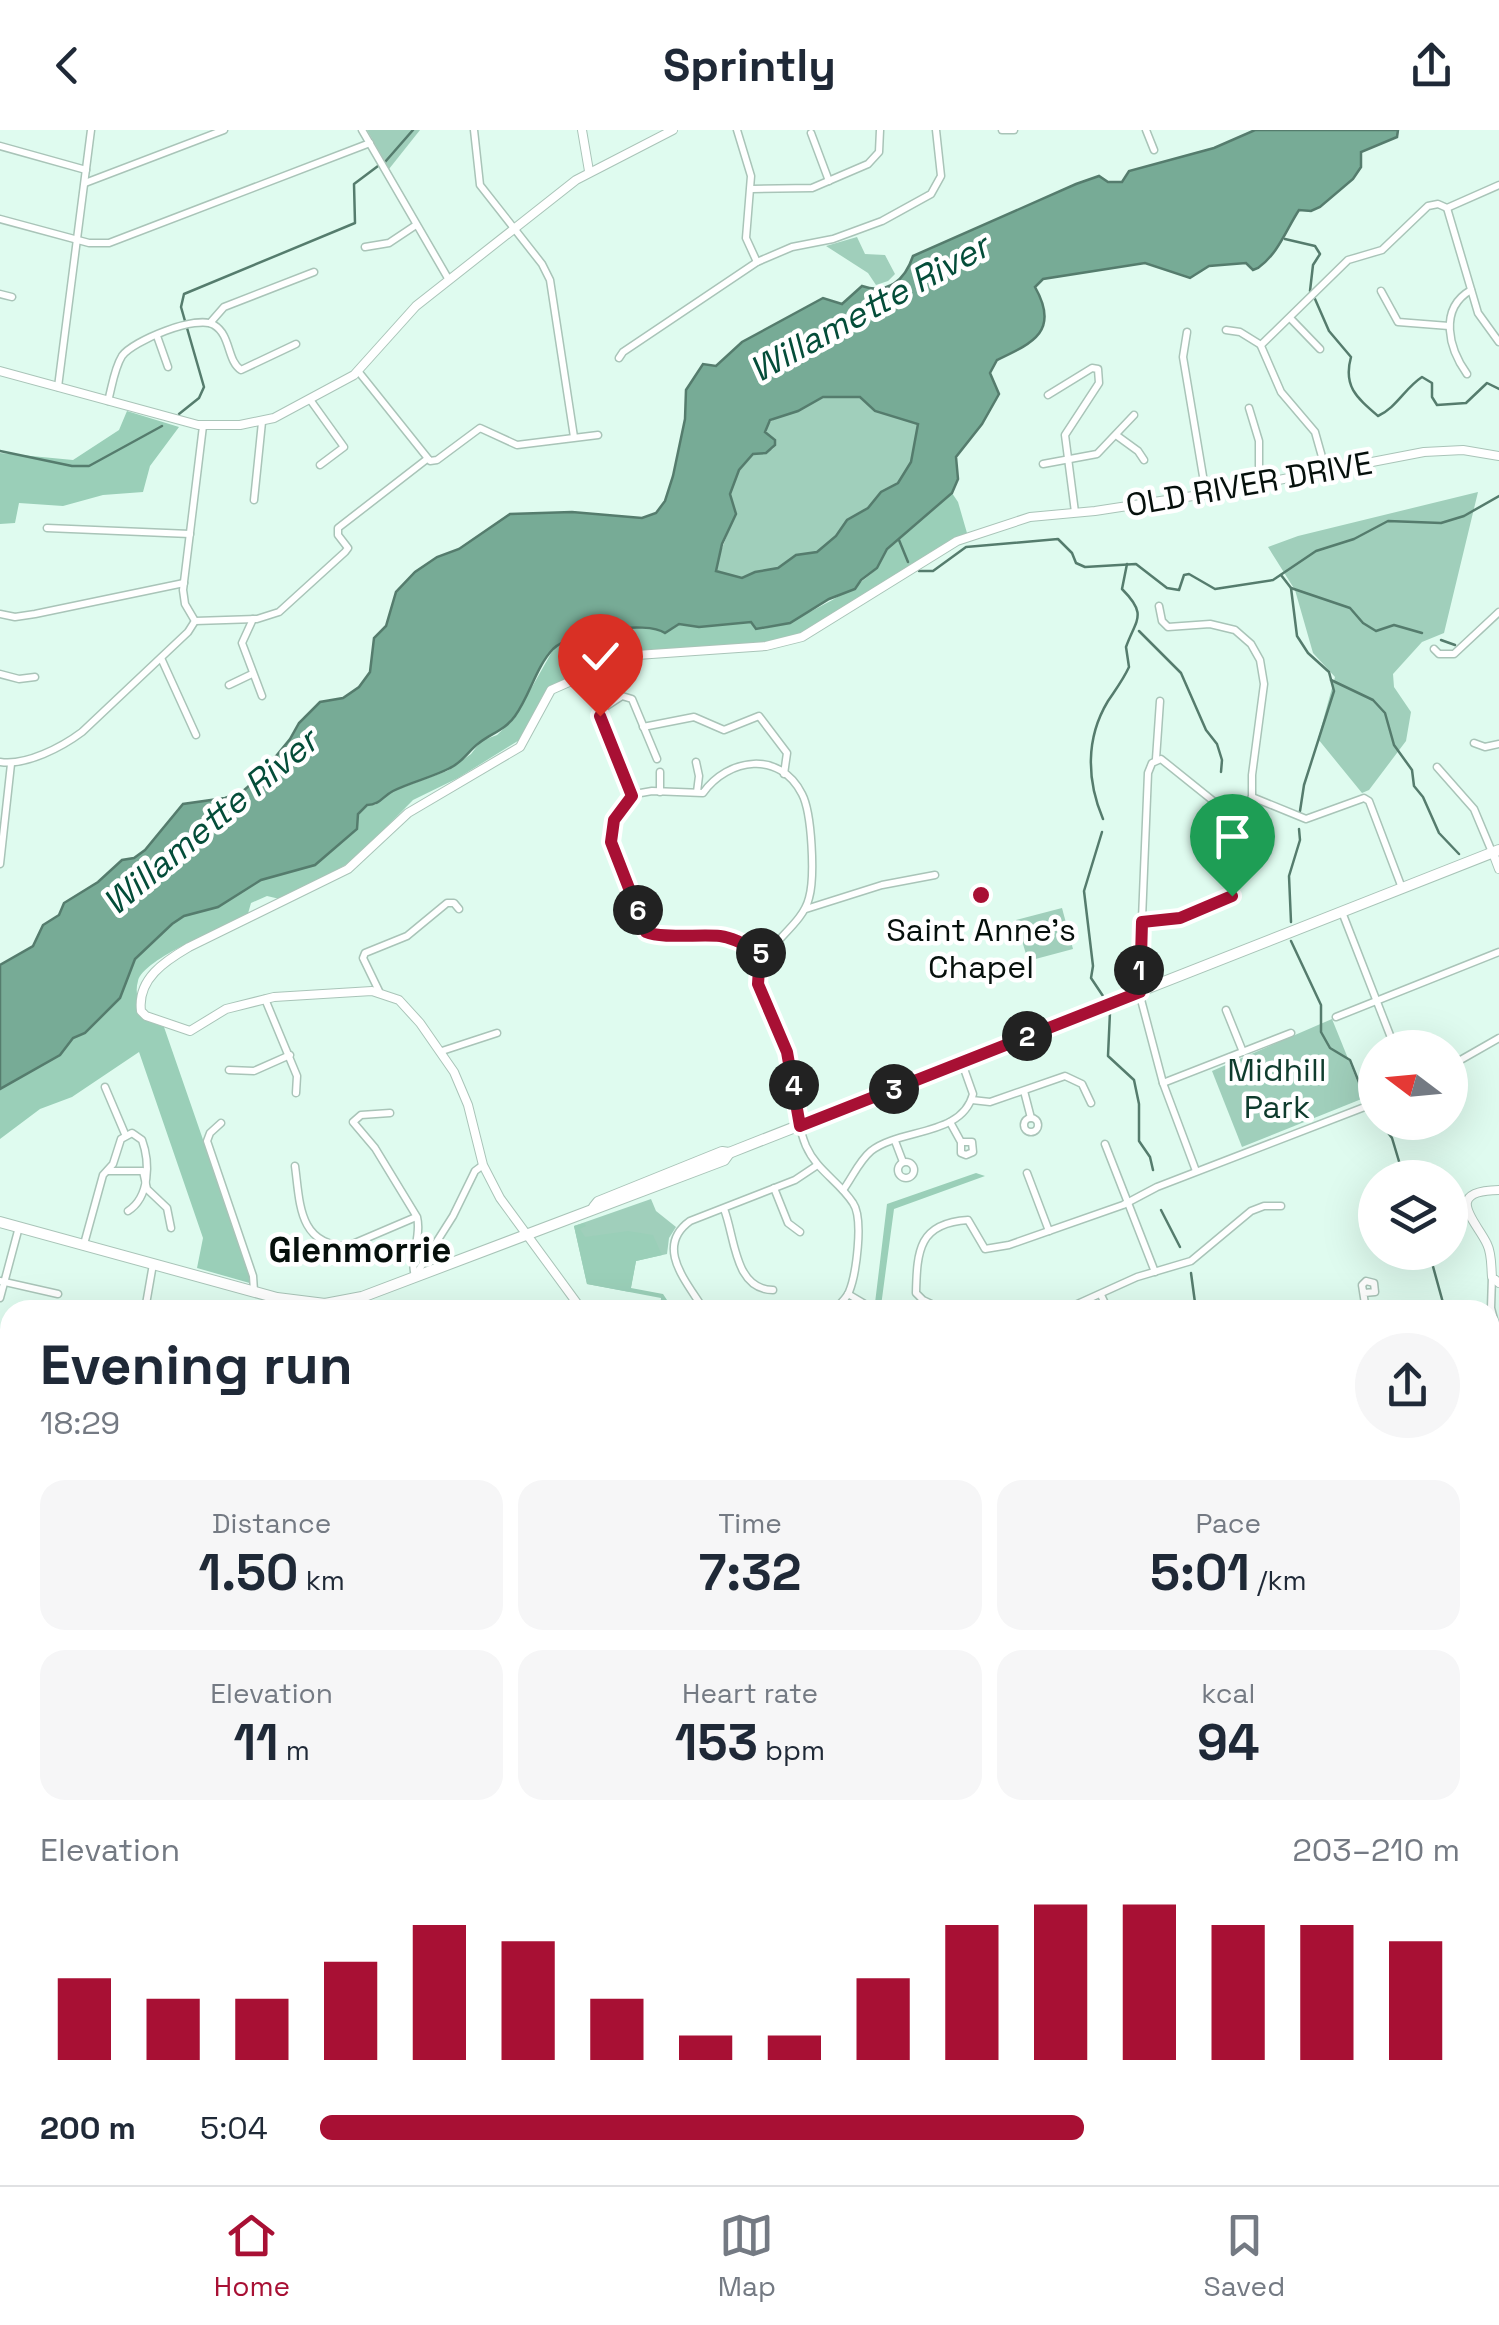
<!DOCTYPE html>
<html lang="en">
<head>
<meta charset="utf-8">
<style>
	:root { --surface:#fff; --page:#f6f6f7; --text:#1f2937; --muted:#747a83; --line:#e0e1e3; --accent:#a81034 }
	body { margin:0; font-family:"Space Grotesk",sans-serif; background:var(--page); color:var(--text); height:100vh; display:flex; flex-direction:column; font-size:38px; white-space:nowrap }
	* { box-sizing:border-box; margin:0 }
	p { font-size:32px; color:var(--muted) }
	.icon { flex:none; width:55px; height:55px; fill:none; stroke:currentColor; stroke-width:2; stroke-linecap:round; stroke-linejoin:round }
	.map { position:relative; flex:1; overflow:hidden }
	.sheet { position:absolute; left:0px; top:1170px; width:1500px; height:885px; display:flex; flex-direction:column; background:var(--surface); border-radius:30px 30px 0 0; box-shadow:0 10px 40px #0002 }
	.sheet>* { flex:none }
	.needle { width:65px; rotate:286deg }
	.buttons { position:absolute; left:1358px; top:900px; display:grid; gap:20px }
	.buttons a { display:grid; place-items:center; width:110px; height:110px; border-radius:50%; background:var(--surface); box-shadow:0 10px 40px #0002; font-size:50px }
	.pin { position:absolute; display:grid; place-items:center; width:85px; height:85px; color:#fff; margin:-102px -42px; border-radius:50% 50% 50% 0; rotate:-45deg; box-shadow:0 0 10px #0007 }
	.pin .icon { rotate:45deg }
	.km { position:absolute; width:50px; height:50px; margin:-25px; border-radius:50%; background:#222; color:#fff; font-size:28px; line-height:50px; text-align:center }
	.round { display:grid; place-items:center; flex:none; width:105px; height:105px; border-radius:52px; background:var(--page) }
	.summary { display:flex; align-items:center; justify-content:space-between; height:170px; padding:0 40px }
	h1 { font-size:55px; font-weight:700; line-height:75px }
	.metrics { display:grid; grid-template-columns:repeat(3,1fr); gap:15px; height:170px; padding:10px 40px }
	.metrics div { display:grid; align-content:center; border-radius:25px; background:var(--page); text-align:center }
	.metrics b { font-size:50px; font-weight:700 }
	.metrics small { font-size:28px; font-weight:400 }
	.metrics p { font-size:28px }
	.chart { height:280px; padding:20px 40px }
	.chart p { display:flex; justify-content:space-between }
	.chart svg { width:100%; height:180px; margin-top:10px; stroke:var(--accent); stroke-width:6 }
	ul { padding:0 40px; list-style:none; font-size:32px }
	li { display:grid; grid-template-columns:160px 120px 1fr; align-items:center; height:75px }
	li i { height:25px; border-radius:12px; background:var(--accent) }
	header { display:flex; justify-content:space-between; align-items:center; height:130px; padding:0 40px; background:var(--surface); font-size:45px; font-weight:700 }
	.menu { display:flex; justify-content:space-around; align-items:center; height:140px; border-top:2px solid var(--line); background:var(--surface); font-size:28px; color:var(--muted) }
	.menu a { display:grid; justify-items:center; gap:5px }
	.menu .active { color:var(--accent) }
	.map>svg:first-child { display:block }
	.green { fill:#a0cfbb }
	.forest { fill:#9acfb8 }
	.water { fill:#77ab96; stroke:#557c6d; stroke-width:2.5; fill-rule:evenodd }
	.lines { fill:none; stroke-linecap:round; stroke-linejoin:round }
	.stream { stroke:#557c6d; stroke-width:2.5 }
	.minor-casing { stroke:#a9c4b8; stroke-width:9 }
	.tertiary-casing { stroke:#a9c4b8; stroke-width:10 }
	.primary-casing { stroke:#a9c4b8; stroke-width:12 }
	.minor { stroke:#fff; stroke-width:6 }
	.tertiary { stroke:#fff; stroke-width:8 }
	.primary { stroke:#fff; stroke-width:10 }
	.route-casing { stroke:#fff; stroke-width:20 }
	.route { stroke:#a81034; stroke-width:12 }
	.poi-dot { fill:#a81034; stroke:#fff; stroke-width:4 }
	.labels { text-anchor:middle; stroke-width:9; stroke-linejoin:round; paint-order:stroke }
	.street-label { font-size:32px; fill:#06100c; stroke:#fff }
	.poi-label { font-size:32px; fill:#06100c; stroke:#fff }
	.park-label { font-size:32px; fill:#0f3c2d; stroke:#fff }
	.water-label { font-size:35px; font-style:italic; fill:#044d39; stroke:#fff }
	.neighbourhood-label { font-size:35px; font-weight:bold; fill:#06100c; stroke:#fff }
</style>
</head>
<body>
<header><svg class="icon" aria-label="back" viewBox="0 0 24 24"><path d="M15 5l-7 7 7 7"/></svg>Sprintly<svg class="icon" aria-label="share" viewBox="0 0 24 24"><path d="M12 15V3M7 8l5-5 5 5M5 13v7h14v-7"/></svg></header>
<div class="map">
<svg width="1499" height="2055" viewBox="0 0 1499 2055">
	<rect width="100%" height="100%" fill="#dffbef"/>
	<g class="green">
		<path d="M367,0h53l-31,39z"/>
		<path d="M857,107l8,17 20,1 10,19 -7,7 -12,4 -8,-12 -42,-27z"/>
		<path d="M823,267h37c14,20 39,14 58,27l-7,38 -13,21 -17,10 -13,15 -21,12 -11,17 -20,15 -20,3 -18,13 -23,4 -13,6 -24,-6 -3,-6 13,-33 2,-39 8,-22 16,-18 19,-5 3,-8 -8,-5 -3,-10c8,-9 46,-24 58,-29z"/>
		<path d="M1478,362l-34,141 -22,9 -29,32 1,13 17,25 -5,29 -37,49 -7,3 -44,-54 17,-62 -22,-24 -18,-63 -27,-43 30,-11z"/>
		<path d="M1062,778l11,41 -45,12 -12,-41z"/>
		<path d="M1332,889l32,79 -122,49 -30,-76z"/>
		<path d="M651,1069l5,12 20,16 -7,11 -2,16 -31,7 -6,31 -43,-8 -13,-58z"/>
	</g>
	<g class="forest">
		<path d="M127,281l52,16 -29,39 -7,26 -40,3 -40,11 -44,-3 -4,20 -15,1v-71l73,7 46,-30z"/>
		<path d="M952,363l6,9 9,31 -167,103 -32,7 -111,9 -58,14 -45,18 -12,13 -21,42 -63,39 -45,22 -59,60 -70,40 -17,-4 -16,7 -4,14c-23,9 -104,42 -109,64 -4,13 2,26 8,39l18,7 89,257 -56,-16 6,-30 -64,-186 -67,45 -32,12 -40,30v-50l60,-34 13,-17 12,-5 35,-35 15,-39 33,-33 16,-10 34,-9 43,-27 54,-15 42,-36 1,-15 9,-10 8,1 18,-14 54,-20 24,-17 10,-13 16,-6 17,-16 40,-71 40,-16 21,-4 31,-2 19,7 14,-10 20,4 52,-5 5,7c26,2 102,-40 120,-60 5,-6 5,-15 11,-20 20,-20 44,-37 65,-56z"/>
		<path d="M976,1043l9,3 -91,33 -13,97 -6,-3 12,-99z"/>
		<path d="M584,1093l2,3 -6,3 5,8 43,-6 25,4 9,20 -26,6 -5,27 32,6 8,12 -11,4 1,-12 -74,-14 -13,-58z"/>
	</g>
	<path class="water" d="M1255,0h143l-1,7 -36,15v15l-8,12 -33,28 -9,4 -12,-1c-13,20 -21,44 -41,58l-5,2 -7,-7 -37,3 -19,12 -45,-15 -102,16 -8,8c25,44 -2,56 -38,73l-7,13 9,21 -17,30 -26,33 2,22 -6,14 -65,56 -10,19 -16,12 -6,9 -26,10 -39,24 -34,6 -5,-7 -52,5 -20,-3 -14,9c-18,-13 -95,-1 -112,16 -17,18 -23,46 -38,67 -10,14 -23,17 -36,27 -11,8 -16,19 -29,25 -17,9 -39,14 -57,23 -10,5 -13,14 -26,14l-9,9 -1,15 -42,36 -54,15 -43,27 -34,9 -12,8 -37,35 -15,39 -35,35 -12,5 -13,17 -60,34v-124l33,-19 10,-21 16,-10 5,-12 34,-21 24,-22 12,-2 11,-8 38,-46 42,-6 17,-6 17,-15 31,-38 9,-16 21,-21 23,-4 16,-11 11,-15 4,-34 12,-12 10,-34 19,-20 22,-15 22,-8 51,-35 62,-2 70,6 14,-5 9,-12 8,-25 12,-57 1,-29 17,-26 13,2 26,-24 81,-44 19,6 20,-18c26,9 43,-6 51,-30l163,-72 23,-8 9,6h14l7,-11 85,-23zM823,267h37l15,14 43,13 -7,38 -13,21 -17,9 -13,16 -21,12 -11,16 -19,16 -21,3 -18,13 -23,4 -13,6 -26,-7 6,-27 14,-30 -6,-20 9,-24 14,-16 13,-1 9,-8v-5l-10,-8 5,-12 28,-9z"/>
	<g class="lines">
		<g class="stream">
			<path d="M385,32l28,-32"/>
			<path d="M1285,109l30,7 5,8 -7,11 -3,26"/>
			<path d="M1315,169l14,32 22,26c-8,29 5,40 27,59 18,-8 27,-28 44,-39l10,6v14l5,8 29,-2 21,-20 12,6"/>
			<path d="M185,191l-4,-14 3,-13 171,-71 -1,-39 24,-18"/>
			<path d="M179,284l20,-16 5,-11 -17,-59"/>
			<path d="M0,321l72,15h17l73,-40"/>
			<path d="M899,410l9,22"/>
			<path d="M919,441h14l33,-24 92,-8 14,14 4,10 9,4 51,-3 31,24 12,2 5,-15 5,-1 26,15 58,-9 43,-29 38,-12 34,-18 53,2 23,-7 35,-20"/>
			<path d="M1281,445l10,13 6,48 11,17 21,19 5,19 -30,94 -4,26"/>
			<path d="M1291,458l59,20 13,15 13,8 18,-6 28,8"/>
			<path d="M1139,501l42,42 25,57 11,14 5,16 -1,12"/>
			<path d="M1441,510l14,5"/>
			<path d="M1331,550l42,20 12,13 9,32 18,25 2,16 9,11 16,36 20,21"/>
			<path d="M1103,689c-16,-38 -18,-80 5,-118 8,-12 15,-21 21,-34l-3,-20c10,-28 22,-32 -4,-58l5,-25"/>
			<path d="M1102,702l-18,59 9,75 -2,12 12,18"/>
			<path d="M1291,792l-2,-46 11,-36 -1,-11"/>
			<path d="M1291,811l30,64v27l9,16 20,12 14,35"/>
			<path d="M1110,882l-2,44 26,24 5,24v37l11,16 3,13"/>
			<path d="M1373,981l2,5"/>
			<path d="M1380,992l12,16 12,40"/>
			<path d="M1161,1080l19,37"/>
			<path d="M1429,1122l16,58"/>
			<path d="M1191,1143l5,37"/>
			<path d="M1490,1225l3,3"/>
		</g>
		<g class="minor-casing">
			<g id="minor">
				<path d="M362,0l87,150"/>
				<path d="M474,0l6,55 62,79 8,16 24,157"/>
				<path d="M737,0l14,46 -5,62 11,24"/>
				<path d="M1002,0h12"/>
				<path d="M1146,0l8,20"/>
				<path d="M811,3l18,48"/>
				<path d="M0,16l86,24"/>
				<path d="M85,53l139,-53"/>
				<path d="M752,59l60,-1 56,-24 11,-12 1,-22"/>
				<path d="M1447,78l31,105 21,29"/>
				<path d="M1447,78l52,-23"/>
				<path d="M0,89l89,24h20l261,-100"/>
				<path d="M365,117l24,-4 27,-18"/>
				<path d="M1381,161l17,31 51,4"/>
				<path d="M0,164l12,3"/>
				<path d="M1291,189l29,30"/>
				<path d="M210,193l14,-16 90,-35"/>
				<path d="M1226,200l14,2 21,13"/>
				<path d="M1187,202l-4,25 23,137"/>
				<path d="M157,206l11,31"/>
				<path d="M1261,215l87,-85 34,-10 46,-44 10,-2 9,4"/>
				<path d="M1261,216l20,46 34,40 11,39"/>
				<path d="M619,228l4,-6 134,-90 35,-15 41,-8 49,-18 49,-27 10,-18 -5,-46"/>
				<path d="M358,241l72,90 7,-1 43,-32 37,17 81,-10"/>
				<path d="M1467,244c-18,-25 -29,-65 4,-84"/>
				<path d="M58,257l33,-257"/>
				<path d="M1048,265l44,-27 6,1 1,14 -34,52 10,77"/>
				<path d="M108,271c4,-14 6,-32 14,-45 10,-15 76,-42 92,-31 17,10 13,36 27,45l55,-26"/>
				<path d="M311,271l33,46 -24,18"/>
				<path d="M1249,278l10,33v43"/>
				<path d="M1116,305l22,16 6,9"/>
				<path d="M1043,334l54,-10 37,-39"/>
				<path d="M254,370l8,-78"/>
				<path d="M47,398l143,6"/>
				<path d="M1159,476l3,15 6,6 42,-3 25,6 16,14 9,16 4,24 -12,91v22l-6,9 -13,3 -16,-5 -56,-45 -9,4 -4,10 -9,219 24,91 33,88"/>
				<path d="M0,484l15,3 20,-3 149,-31"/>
				<path d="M253,489l-11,24 20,53"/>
				<path d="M195,491l62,-2 22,-7 66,-60 3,-4 -10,-13v-7l89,-69"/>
				<path d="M195,491l-10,-17 -2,-14 20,-164"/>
				<path d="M1434,519l5,5h15l45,-42"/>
				<path d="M161,528l35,77"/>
				<path d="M0,544l19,5 16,-2"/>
				<path d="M229,555l23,-11"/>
				<path d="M643,597l51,-10 30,13 35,-14 28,37 -3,21"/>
				<path d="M1474,613l11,4 14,-3"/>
				<path d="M1156,629l4,-58"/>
				<path d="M0,632c26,4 62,-15 82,-30l106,-100 7,-11"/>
				<path d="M696,632l3,14 -2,16"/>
				<path d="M1437,637l37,42 18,43"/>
				<path d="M660,642v20"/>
				<path d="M632,666l-31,-80 1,-7 20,-13 10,3 25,60"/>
				<path d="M1252,667l54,22 58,-21 5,3 33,87"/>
				<path d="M0,734l11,-100"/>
				<path d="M806,779l76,-24 53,-10"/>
				<path d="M1342,782l53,136"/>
				<path d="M1142,792l37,-4 53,-22"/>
				<path d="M766,825c-15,-7 -30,-17 -46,-19 -20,-2 -59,3 -74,-5l-35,-90 2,-21 22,-26 17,-3 51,2c25,-35 77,-43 99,1 10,19 13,83 7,104 -8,33 -58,52 -50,89 6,24 22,45 29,70 8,29 6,60 18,89 11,25 33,35 47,57 11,16 3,72 -4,89 -3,7 -10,13 -15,18"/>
				<path d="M379,861l-16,-33 2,-5 42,-17 40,-33h7l5,6"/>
				<path d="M265,869l32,77 -1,17"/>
				<path d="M1226,880l17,42"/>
				<path d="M1336,887l163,-65"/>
				<path d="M442,921l55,-18"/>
				<path d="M1450,936l49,-28"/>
				<path d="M229,940l25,1 36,-16"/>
				<path d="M1163,953l128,-50"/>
				<path d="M105,957l20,47"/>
				<path d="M1024,961l7,27"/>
				<path d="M972,970l18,2 75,-26 17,8 9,19"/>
				<path d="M390,983l-29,2 -8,7 22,26 42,69c5,20 -8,39 -2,59"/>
				<circle cx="1031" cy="995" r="7"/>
				<path d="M950,992l11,20v11l5,2 7,-3 -1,-10h-11"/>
				<path d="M221,993l-11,10 -3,8 46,135 1,15"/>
				<path d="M895,1011l8,21"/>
				<path d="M1105,1014l50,128"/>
				<circle cx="906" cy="1040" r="8"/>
				<path d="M295,1036c5,36 3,80 53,80l68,-29"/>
				<path d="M108,1041h35l4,18 20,19 4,20"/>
				<path d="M1027,1043l22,58"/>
				<path d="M774,1058l14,35 12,9"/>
				<path d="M843,1060c9,-12 16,-29 28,-39 29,-23 91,-14 102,-57l-11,-31"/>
				<path d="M724,1079c11,27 10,81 49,81"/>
				<path d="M84,1114l19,-69 10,-11 8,-25 11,-6 10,7c8,22 8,57 -14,71"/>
				<path d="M415,1146l38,-60 22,-45 8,-6"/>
				<path d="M1492,1147l-1,31 8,30"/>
				<path d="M0,1151l58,13"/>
				<path d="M1364,1163l11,-1 -1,-9 -8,-2 -4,4 4,25"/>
				<path d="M848,1164l27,16"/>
				<path d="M1101,1165l7,15"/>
				<path d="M0,1168l19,-71"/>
				<path d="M145,1180l8,-46"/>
				<path d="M704,1180c-17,-28 -50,-63 -14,-89l105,-41 21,-14"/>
				<path d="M944,1180l-21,-10 -7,-7c1,-43 3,-70 52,-73l17,29 24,-4 114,-40 34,-18 218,-84"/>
				<path d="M1064,1180l73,-33 54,-16 60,-50 13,-5h17"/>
				<path d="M0,1210l10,3"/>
				<path d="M1490,1242l9,-13"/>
				<path d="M0,1270l10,3"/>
				<path d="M0,1327l10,3"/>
				<path d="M1490,1336l9,19"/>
				<path d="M0,1386l10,3"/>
				<path d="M0,1444l10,3"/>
				<path d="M0,1510l10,22"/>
				<path d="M1490,1531l9,12"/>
				<path d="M1490,1580l9,-4"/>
				<path d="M0,1664l10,2"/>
				<path d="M1490,1672l9,-4"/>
				<path d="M0,1690l10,3"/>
				<path d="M1490,1729l9,2"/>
				<path d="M0,1792l10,-32"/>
				<path d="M0,1919l10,3"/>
				<path d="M1490,1931l9,-2"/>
				<path d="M0,1992l10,-34"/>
				<path d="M0,2032l10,3"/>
				<path d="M37,2045l30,10"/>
				<path d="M98,2055l3,-10"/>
				<path d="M156,2055l3,-10"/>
				<path d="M271,2055l2,-10"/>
				<path d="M413,2055l2,-10"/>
				<path d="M1040,2055v-1"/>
				<path d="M1375,2055l3,-10"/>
			</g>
		</g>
		<g class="tertiary-casing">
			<g id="tertiary">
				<path d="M582,0l7,41"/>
				<path d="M0,241l198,54h42l34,-7 80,-43 62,-69 160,-126 97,-50"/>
				<path d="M1493,723l6,16"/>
				<path d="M1499,1060c-58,1 -22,32 -12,54 5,10 4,22 5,33l7,6"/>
				<path d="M582,1180l-82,-112 -17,-33 -15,-60 -14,-33 -34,-49 -21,-23 -27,-9 -98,6 -48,12 -36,22 -44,-15 -5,-5c-4,-32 24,-50 48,-64l159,-78 60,-56 112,-66 31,-57 59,-26 27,-9 129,-9 36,-9 155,-96 73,-24 65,-6 111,-17 218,-42 39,-2 36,6"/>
				<path d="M0,1803l10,3"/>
				<path d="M485,2045l31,10"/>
				<path d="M552,2055l2,-10"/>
			</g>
		</g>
		<g class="primary-casing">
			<g id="primary">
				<path d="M594,1077l4,-5 124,-50 7,1 770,-303"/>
				<path d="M0,1092l277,76 48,6 37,-7 362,-137 5,-7"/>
			</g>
		</g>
		<use href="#minor" class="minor"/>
		<use href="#tertiary" class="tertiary"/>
		<use href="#primary" class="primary"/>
	</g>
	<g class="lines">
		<g class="route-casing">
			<path id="route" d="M600,586l32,80 -18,24 -3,22 35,90c16,7 53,2 74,4 16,2 31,12 46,19l-7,14 -1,15 29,68 13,74 340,-134 2,-70 38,-4 52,-22"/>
		</g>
		<use href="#route" class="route"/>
	</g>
	<circle class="poi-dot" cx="981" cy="765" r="10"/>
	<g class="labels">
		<g class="street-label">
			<text transform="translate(1249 354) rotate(-10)" y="11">OLD RIVER DRIVE</text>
		</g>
		<g class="poi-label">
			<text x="981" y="811">Saint Anne's<tspan x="981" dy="37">Chapel</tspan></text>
		</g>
		<g class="park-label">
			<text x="1277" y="951">Midhill<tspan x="1277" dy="37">Park</tspan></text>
		</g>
		<g class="water-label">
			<text transform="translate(869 178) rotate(-29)" y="12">Willamette River</text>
			<text transform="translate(210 692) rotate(-40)" y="12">Willamette River</text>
		</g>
		<g class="neighbourhood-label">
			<text x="360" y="1132">Glenmorrie</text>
		</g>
	</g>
</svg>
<div class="buttons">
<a><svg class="needle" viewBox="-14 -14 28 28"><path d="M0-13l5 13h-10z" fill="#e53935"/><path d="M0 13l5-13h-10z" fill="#747a83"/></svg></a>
<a><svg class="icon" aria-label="layers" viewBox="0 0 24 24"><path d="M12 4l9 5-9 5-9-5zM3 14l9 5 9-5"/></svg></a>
</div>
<div class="pin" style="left:1232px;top:766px;background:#1e9e55"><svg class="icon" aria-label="arrive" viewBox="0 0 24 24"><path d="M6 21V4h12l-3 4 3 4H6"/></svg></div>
<div class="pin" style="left:600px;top:586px;background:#d93025"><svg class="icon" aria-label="check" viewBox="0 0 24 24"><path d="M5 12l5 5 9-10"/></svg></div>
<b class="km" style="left:1139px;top:840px">1</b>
<b class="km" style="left:1027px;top:906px">2</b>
<b class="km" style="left:894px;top:959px">3</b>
<b class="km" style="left:794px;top:955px">4</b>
<b class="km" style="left:761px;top:823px">5</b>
<b class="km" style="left:638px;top:780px">6</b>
<section class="sheet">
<div class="summary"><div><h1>Evening run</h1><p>18:29</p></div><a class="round"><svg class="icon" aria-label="share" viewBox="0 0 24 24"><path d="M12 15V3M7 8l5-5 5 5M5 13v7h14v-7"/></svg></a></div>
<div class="metrics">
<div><p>Distance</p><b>1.50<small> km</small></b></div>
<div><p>Time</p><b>7:32</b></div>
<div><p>Pace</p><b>5:01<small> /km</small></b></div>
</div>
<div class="metrics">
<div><p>Elevation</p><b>11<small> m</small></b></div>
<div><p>Heart rate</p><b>153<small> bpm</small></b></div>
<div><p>kcal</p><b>94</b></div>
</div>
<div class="chart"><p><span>Elevation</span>203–210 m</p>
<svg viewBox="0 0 160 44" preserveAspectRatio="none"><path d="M5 44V24M15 44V29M25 44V29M35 44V20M45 44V11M55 44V15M65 44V29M75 44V38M85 44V38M95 44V24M105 44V11M115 44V6M125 44V6M135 44V11M145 44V11M155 44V15"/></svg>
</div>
<ul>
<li><b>200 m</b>5:04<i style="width:67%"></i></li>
</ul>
</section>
</div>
<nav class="menu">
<a class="active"><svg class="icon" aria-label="home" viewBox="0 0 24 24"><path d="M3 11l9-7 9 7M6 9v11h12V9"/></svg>Home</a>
<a><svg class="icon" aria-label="map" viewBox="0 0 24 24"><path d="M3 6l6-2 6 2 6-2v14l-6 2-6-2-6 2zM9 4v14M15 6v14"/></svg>Map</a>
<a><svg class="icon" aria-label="saved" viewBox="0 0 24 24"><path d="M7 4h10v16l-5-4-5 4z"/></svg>Saved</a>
</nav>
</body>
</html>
